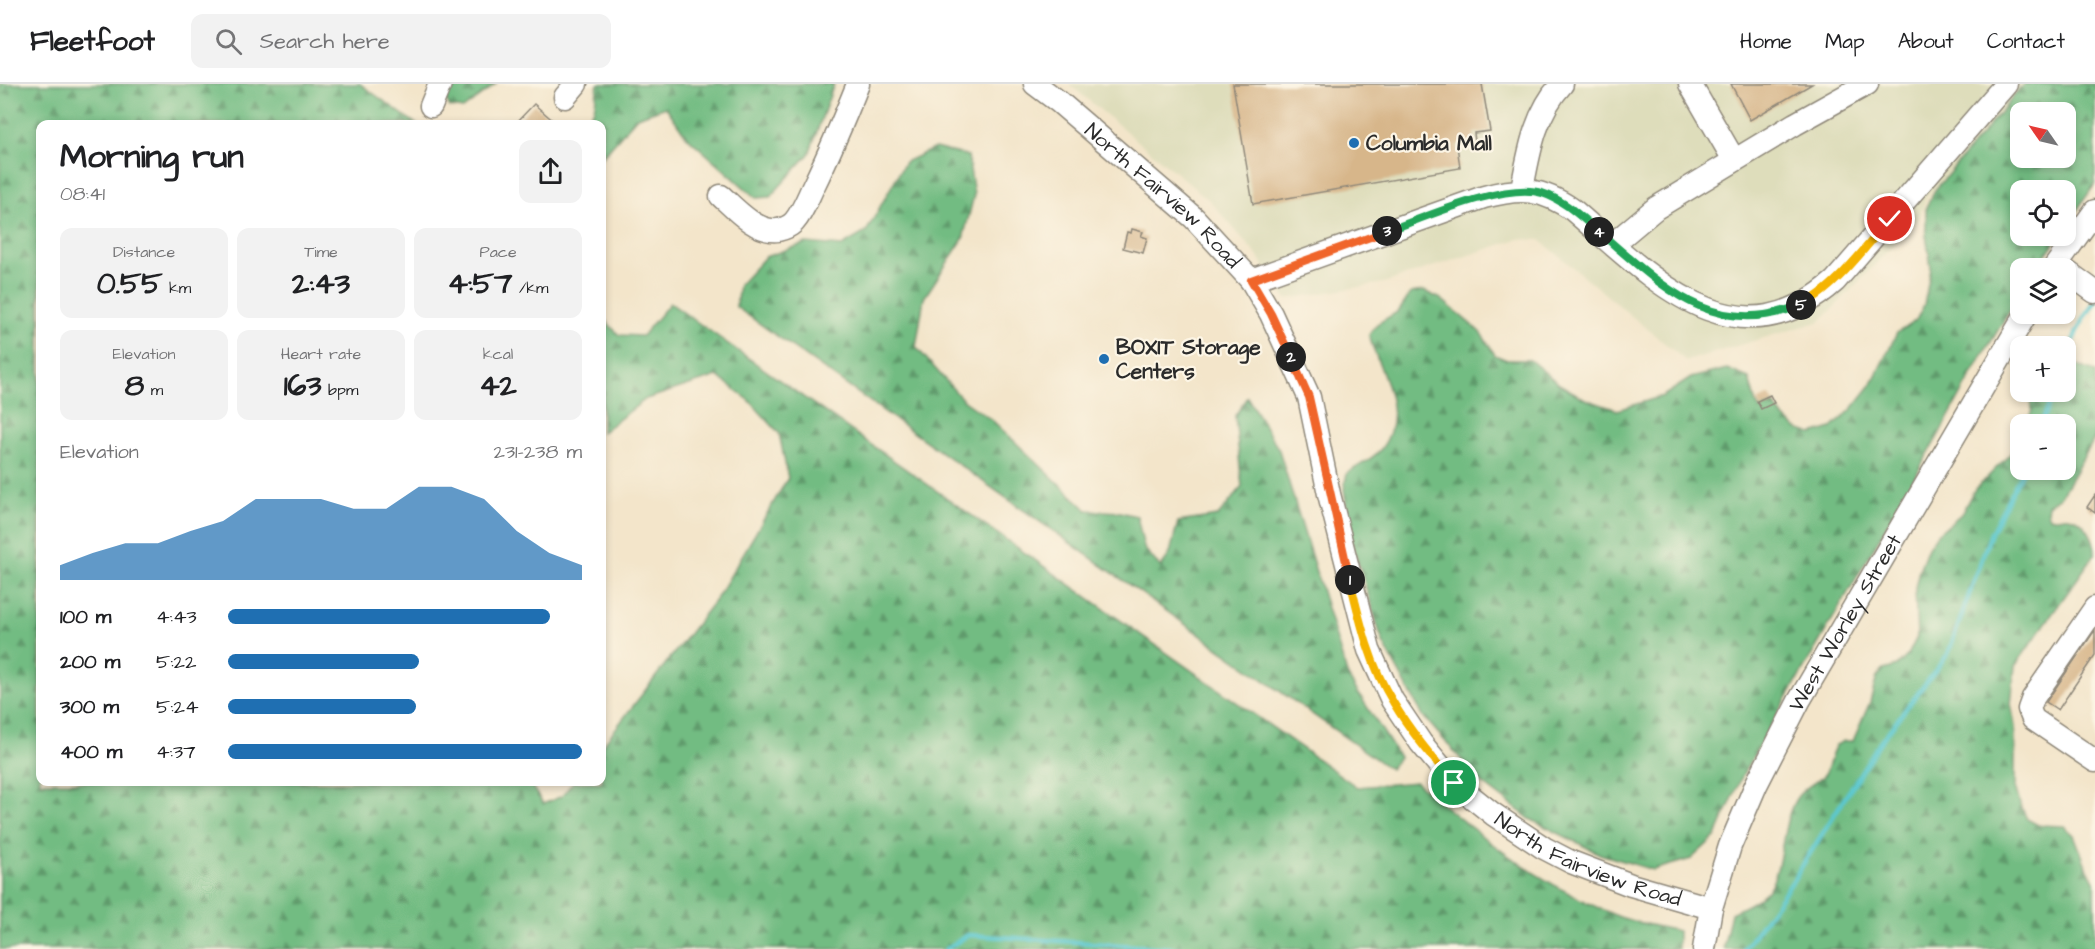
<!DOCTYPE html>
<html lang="en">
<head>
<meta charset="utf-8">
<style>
	:root { --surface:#fff; --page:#f2f2f2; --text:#202124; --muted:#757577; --line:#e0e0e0; --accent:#1f6fb2 }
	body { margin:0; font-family:"Architects Daughter",sans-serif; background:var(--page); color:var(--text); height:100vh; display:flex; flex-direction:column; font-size:22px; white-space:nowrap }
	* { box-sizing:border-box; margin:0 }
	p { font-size:20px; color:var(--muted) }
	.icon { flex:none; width:33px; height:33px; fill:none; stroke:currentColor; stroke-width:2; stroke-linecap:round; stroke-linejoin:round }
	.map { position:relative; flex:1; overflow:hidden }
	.drawer { position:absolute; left:36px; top:36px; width:570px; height:666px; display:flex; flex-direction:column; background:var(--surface); border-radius:12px; box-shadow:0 3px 9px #0003 }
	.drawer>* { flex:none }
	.needle { width:39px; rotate:304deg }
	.tools { position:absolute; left:2010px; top:18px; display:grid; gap:12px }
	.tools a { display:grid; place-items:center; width:66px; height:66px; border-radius:12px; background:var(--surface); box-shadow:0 3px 9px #0003; font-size:30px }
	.pin { position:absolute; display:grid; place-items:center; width:51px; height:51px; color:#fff; margin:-26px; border:3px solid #fff; border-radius:50%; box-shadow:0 2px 6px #0007 }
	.km { position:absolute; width:30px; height:30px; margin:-15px; border-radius:50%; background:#222; color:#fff; font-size:16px; line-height:30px; text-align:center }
	.round { display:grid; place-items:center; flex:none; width:63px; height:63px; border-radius:12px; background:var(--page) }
	.overview { display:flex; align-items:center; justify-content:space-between; height:102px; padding:0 24px }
	h1 { font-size:33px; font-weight:700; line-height:45px }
	.figures { display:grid; grid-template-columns:repeat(3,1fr); gap:9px; height:102px; padding:6px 24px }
	.figures div { display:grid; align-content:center; border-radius:12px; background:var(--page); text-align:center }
	.figures b { font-size:30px; font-weight:700 }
	.figures small { font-size:16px; font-weight:400 }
	.figures p { font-size:16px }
	.chart { height:168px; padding:12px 24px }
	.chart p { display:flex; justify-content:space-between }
	.chart svg { width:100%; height:108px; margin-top:6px; fill:var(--accent); opacity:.7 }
	ul { padding:0 24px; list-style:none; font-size:20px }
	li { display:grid; grid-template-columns:96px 72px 1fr; align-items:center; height:45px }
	li i { height:15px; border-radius:8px; background:var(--accent) }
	header { display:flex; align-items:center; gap:36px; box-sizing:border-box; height:84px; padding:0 30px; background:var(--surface); border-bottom:2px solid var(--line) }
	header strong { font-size:28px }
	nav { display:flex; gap:33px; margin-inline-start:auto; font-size:21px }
	.search { width:420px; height:54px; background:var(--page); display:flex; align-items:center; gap:15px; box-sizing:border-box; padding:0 21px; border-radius:12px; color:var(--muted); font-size:22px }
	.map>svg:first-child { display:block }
	.built { fill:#deddbb }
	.forest { fill:url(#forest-firs); stroke:#4e7456; stroke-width:1.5; fill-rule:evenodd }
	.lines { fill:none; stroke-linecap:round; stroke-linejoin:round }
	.stream { stroke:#5bc8cf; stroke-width:4.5 }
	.building { fill:#d7b68a }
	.minor-casing { stroke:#8f887a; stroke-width:25 }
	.minor { stroke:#fff; stroke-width:22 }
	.split-1-casing { stroke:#fff; stroke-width:12 }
	.split-2-casing { stroke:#fff; stroke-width:12 }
	.split-3-casing { stroke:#fff; stroke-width:12 }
	.split-4-casing { stroke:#fff; stroke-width:12 }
	.split-5-casing { stroke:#fff; stroke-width:12 }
	.split-6-casing { stroke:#fff; stroke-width:12 }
	.split-1 { stroke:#f5b400; stroke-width:8 }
	.split-2 { stroke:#f0652b; stroke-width:8 }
	.split-3 { stroke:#f0652b; stroke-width:8 }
	.split-4 { stroke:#22a559; stroke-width:8 }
	.split-5 { stroke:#22a559; stroke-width:8 }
	.split-6 { stroke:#f5b400; stroke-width:8 }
	.poi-dot { fill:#1f6fb2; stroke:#fcf5e5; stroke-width:2 }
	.labels { text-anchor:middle; stroke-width:4.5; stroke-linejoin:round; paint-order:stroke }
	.poi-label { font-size:21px; font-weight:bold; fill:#2b2b2b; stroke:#fcf5e5; text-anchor:start }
	.street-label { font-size:21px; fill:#2b2b2b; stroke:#fcf5e5 }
</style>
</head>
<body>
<header>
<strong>Fleetfoot</strong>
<div class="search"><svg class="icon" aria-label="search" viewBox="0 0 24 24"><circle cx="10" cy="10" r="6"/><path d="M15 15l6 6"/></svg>Search here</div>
<nav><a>Home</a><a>Map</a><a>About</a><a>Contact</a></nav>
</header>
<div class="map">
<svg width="2095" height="865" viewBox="0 0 2095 865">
	<defs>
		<pattern id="forest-firs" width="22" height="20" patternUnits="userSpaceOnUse" patternTransform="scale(1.5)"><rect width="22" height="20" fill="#72bc82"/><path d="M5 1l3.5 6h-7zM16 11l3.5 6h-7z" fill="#5e996b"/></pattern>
	</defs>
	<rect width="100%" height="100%" fill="#fcf5e5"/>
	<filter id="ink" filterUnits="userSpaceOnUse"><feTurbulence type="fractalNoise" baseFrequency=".0167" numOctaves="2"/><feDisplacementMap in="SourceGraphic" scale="12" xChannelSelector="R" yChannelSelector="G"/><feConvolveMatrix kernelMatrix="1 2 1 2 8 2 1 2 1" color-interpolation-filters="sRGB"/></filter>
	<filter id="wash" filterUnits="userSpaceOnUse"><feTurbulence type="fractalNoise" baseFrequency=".008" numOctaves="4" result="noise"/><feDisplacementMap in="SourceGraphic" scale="24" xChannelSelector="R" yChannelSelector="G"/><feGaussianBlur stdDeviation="1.35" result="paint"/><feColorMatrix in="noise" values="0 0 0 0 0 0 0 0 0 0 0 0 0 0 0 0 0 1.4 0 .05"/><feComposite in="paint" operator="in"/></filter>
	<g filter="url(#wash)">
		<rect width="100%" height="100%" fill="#f3e5ca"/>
		<path class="built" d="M1069,0h953l-96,113 -6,20 -99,104 -135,40 -146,-121 -22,-1 -135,44 -97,16 -30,-45 -47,-54z"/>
		<g class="forest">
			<path d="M0,0h360l56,40h-376v658h489l14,22 19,-8 11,-14h29v-36l117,-151 69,-117 -9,-45 -30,-33 -32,-24 -71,23 -44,33v-115l17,18 23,1 28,-33 687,484 59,-5c62,53 120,100 196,132 20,9 45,12 66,17v18h-1678z"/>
			<path d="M445,0h51l-33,25 -13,-2 -8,-14z"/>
			<path d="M598,0h236l-25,70 -39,43 -14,1 -70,-62 -20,-29 -29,10 -35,40v-33h-19l11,-14z"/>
			<path d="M2024,0h71v100l-29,42v-36h-46v46h39l-23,32h-16v26l-33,54 -55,99 -189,327 -27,62 -25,23 -38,11 -53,-16 -70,-35 -48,-36 -59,-67 -40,-73 -32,-103 -7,-51 3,-16c10,-7 27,-14 34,-24 28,-37 -2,-77 -12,-114l8,-11 22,-13 12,-18 13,-2 17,8 40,34 14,22 12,5h23l29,24 26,15 32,11 46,-14 28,-18 36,-9 22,9 6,23 5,9 14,-6 8,12 15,13 15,5 20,-6 20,-19 19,-24 26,-52 19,-13 8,-15 7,-37 -5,-33v-28l9,-17zM2020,28h46v46h-46z"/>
			<path d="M935,64l33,8 6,39 -11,44 -39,59 -8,49 47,53 30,21 94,89 33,2 17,4 7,32 17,20 9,-15 8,-31 40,-6 24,-29 -7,-71 12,-19 32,53 69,227 51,80 -9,12 -654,-462 3,-22 26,-28 41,-14 36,3 24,-14 39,-70z"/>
			<path d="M2066,277l29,11v66l-35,59 -12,8 -1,7 2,5c8,3 12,-1 19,0 17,1 27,22 27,37l-80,112 -4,38 4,23v60l5,17 7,15 11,6 26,1 10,9 11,28 10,20v66h-372l8,-36c12,-6 27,-12 36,-22 17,-21 13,-66 29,-92 7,-12 20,-16 28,-24 6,-8 7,-22 12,-30l8,-4h9l17,-39 7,-25 7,-7 13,-4 11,-11 9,-18 -2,-49 4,-18 9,-23 9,-13 24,-20 12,-22 38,-39 9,-20v37h46v-46h-41l7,-13 -1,-19h35z"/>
		</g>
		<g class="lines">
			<g class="stream">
				<path d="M2066,277l11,-30 18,-30"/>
				<path d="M2041,340l13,-32"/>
				<path d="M946,865l22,-14 215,14"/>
				<path d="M1744,865l48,-67 86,-137 70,-91 43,-121 32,-63"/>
			</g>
		</g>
		<g id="blocks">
			<g class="building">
				<path d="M1233,0h249l8,47 -16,2 1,9 -18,3 3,23 -207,36z"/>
				<path d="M1731,0h81l-62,36z"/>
				<path d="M534,20l23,20h-42z"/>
				<path d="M1132,145l11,3 -2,4 6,2 -4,15 -20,-5 4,-16 4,1z"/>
				<path d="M1770,311l4,8 -13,6 -4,-8z"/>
				<path d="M2095,411v18l-8,-6z"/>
				<path d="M2095,546v25l-37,55 -12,-8z"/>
			</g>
		</g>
	</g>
	<g filter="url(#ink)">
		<use href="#blocks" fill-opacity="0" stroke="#8f887a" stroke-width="1.5"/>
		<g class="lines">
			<g class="minor-casing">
				<g id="minor">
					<path id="s1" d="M1035,0l24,18 135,116 57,62 20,34 38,83 20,97 40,156 23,50 29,43 33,40 39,31 51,34 27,14 60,23 80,23"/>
					<path d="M1690,0l44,76"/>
					<path d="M565,13l11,-13"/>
					<path d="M431,22l9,-22"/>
					<path d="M1522,105c7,-37 13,-76 40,-105"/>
					<path d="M721,112c14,13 36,37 57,34 5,-1 12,-4 16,-8 9,-10 14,-25 20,-37 16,-33 30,-66 44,-101"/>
					<path d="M1613,160l43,-36 139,-84 72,-40"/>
					<path d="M2054,184l41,-57"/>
					<path d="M2066,187l29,21"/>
					<path d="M1251,196l233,-83c37,-10 57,-9 89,13 77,66 161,160 262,71l171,-197"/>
					<path d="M2095,524l-62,90 -4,11 4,10 62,42"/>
					<path id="s2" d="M1704,865l7,-41 19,-62 26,-61 43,-84 227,-387"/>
				</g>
			</g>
			<use href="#minor" class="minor"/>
		</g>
	</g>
	<g class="lines" filter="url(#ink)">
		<g class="split-1-casing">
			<path id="split-1" d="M1350,496c10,42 20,85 43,122 17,29 39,55 61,81"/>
		</g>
		<g class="split-2-casing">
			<path id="split-2" d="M1291,273l18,40 41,183"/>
		</g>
		<g class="split-3-casing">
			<path id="split-3" d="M1291,273l-20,-43 -20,-34 136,-49"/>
		</g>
		<g class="split-4-casing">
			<path id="split-4" d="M1387,147c37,-13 119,-50 155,-38 22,7 39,24 57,39"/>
		</g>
		<g class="split-5-casing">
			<path id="split-5" d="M1599,148c63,53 113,109 202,73"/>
		</g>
		<g class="split-6-casing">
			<path id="split-6" d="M1801,221c32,-13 66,-60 89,-86"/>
		</g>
		<use href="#split-1" class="split-1"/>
		<use href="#split-2" class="split-2"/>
		<use href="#split-3" class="split-3"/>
		<use href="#split-4" class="split-4"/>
		<use href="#split-5" class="split-5"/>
		<use href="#split-6" class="split-6"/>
	</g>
	<g class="poi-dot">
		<circle cx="1354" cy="59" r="6"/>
		<circle cx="1104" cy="275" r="6"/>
	</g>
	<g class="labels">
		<g class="poi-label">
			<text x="1366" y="66">Columbia Mall</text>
			<text x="1116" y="270">BOXIT Storage<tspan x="1116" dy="24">Centers</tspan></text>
		</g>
		<g class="street-label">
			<text dy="7" stroke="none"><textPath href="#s1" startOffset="170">North Fairview Road</textPath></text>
			<text dy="7" stroke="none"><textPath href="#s2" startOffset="358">West Worley Street</textPath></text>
			<text dy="7" stroke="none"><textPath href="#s1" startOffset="998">North Fairview Road</textPath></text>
		</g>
	</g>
</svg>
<div class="tools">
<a><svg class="needle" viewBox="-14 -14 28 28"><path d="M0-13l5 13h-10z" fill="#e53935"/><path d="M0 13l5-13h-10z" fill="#757577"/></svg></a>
<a><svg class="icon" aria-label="locate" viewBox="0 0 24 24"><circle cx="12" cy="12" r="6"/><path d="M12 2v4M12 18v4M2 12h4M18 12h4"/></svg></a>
<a><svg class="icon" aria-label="layers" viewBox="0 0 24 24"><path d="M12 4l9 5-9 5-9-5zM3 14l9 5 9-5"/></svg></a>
<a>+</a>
<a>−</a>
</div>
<div class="pin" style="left:1454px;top:699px;background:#1e9e55"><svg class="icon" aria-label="arrive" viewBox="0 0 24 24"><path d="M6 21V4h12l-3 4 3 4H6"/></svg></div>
<div class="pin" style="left:1890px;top:135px;background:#d93025"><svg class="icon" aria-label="check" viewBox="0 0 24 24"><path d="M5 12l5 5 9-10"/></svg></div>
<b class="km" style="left:1350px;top:496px">1</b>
<b class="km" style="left:1291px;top:273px">2</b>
<b class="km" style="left:1387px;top:147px">3</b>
<b class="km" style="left:1599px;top:148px">4</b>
<b class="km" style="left:1801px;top:221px">5</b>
<section class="drawer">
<div class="overview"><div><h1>Morning run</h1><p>08:41</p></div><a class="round"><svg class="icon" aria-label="share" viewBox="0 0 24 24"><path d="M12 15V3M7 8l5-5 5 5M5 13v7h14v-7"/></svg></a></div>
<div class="figures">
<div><p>Distance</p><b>0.55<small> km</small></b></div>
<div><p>Time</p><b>2:43</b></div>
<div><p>Pace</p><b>4:57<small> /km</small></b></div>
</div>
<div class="figures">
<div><p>Elevation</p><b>8<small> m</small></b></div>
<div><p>Heart rate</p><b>163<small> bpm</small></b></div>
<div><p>kcal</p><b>42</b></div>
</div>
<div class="chart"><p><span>Elevation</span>231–238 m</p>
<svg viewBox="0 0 160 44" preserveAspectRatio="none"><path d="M0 44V38L10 33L20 29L30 29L40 24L50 20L60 11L70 11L80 11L90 15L100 15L110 6L120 6L130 11L140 24L150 33L160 38V44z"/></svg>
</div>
<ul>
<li><b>100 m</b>4:43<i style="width:91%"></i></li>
<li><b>200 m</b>5:22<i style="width:54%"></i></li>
<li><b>300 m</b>5:24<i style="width:53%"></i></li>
<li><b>400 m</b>4:37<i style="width:100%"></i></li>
</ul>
</section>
</div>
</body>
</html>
